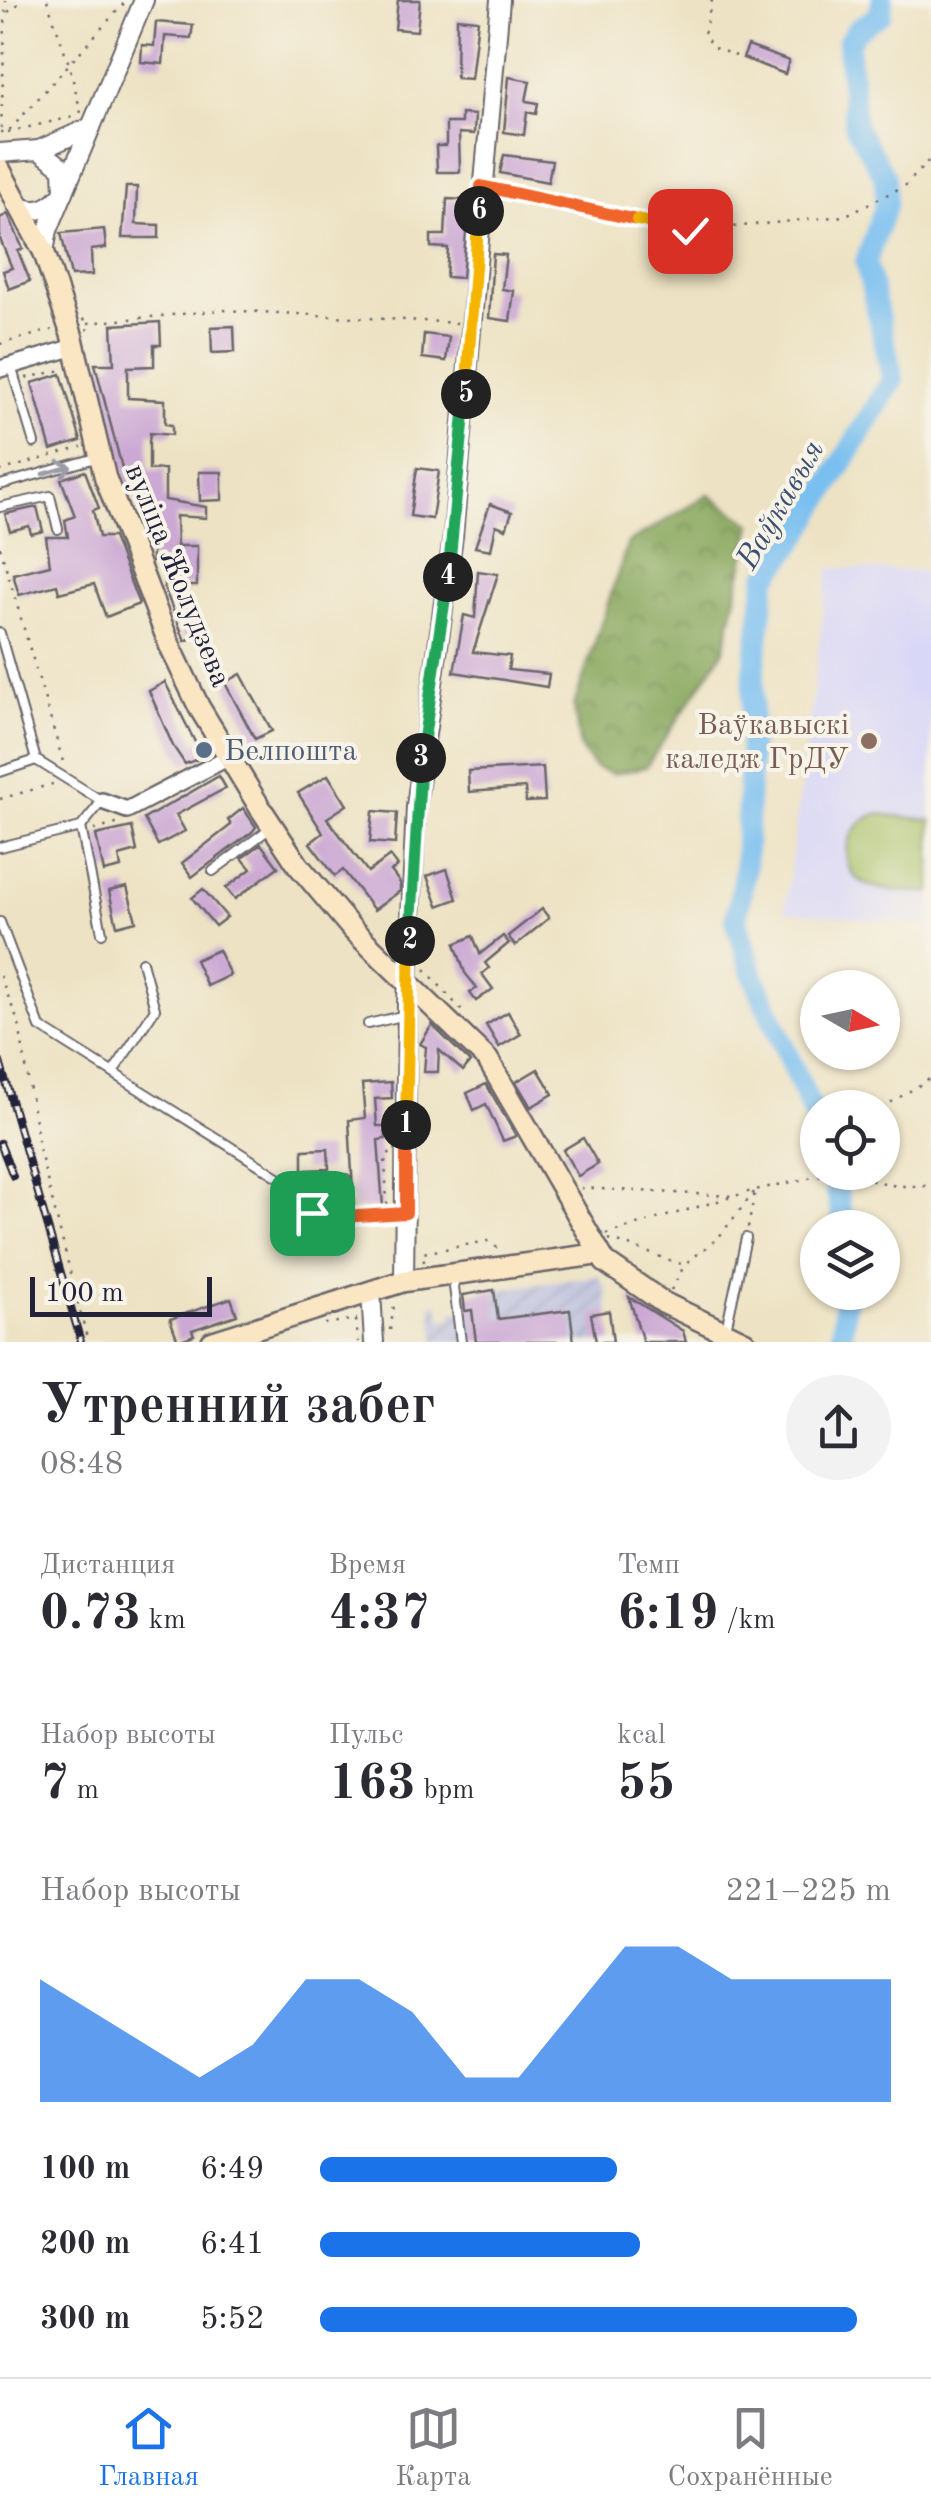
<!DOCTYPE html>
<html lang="ru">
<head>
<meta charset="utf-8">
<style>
	:root { --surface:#fff; --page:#f2f2f3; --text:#2b2b33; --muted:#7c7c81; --line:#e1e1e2; --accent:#1a73e8 }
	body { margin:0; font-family:"Old Standard TT",serif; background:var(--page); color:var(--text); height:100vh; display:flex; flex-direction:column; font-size:38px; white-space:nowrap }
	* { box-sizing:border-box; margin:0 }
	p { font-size:32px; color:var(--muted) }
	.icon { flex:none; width:55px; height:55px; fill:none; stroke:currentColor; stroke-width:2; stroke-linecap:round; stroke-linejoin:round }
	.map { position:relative; height:1342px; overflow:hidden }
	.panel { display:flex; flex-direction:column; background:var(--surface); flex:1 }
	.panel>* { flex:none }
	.needle { width:65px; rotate:99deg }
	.buttons { position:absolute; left:800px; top:970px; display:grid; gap:20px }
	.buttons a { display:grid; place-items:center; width:100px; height:100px; border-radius:50%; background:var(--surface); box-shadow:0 2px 8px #0004; font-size:50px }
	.scale { position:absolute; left:30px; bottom:25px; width:182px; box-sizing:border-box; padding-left:10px; border:5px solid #22223b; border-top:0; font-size:28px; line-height:35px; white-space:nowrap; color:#22223b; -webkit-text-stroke:8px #f7f3e8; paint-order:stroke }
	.pin { position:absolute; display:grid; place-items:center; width:85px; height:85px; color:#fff; margin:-42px; border-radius:20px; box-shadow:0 5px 15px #0006 }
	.km { position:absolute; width:50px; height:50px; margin:-25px; border-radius:50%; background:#222; color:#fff; font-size:28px; line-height:50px; text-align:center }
	.round { display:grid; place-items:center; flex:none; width:105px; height:105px; border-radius:52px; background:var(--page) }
	.summary { display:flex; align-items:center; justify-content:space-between; height:170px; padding:0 40px }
	h1 { font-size:55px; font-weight:800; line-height:75px }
	.figures { display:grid; grid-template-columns:repeat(3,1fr); gap:15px; height:170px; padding:10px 40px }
	.figures div { display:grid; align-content:center }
	.figures b { font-size:50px; font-weight:800 }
	.figures small { font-size:28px; font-weight:400 }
	.figures p { font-size:28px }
	.chart { height:280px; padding:20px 40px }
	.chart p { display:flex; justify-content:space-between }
	.chart svg { width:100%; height:180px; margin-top:10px; fill:var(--accent); opacity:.7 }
	ul { padding:0 40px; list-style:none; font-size:32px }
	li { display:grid; grid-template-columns:160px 120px 1fr; align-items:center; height:75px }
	li i { height:25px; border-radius:12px; background:var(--accent) }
	.menu { display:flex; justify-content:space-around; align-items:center; height:140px; border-top:2px solid var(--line); background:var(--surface); font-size:28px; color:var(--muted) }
	.menu a { display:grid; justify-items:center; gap:5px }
	.menu .active { color:var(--accent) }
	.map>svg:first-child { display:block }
	.built { fill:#d9d7f7 }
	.industrial { fill:url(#industrial-furrows) }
	.green { fill:#a8c065; stroke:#657150; stroke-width:2.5 }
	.forest { fill:url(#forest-crowns); stroke:#54644a; stroke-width:2.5 }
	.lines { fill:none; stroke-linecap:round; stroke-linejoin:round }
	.river { stroke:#79bff0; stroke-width:22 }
	.building { fill:#cca9d4 }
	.service-casing { stroke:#69656b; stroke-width:12 }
	.minor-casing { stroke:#69656b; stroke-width:20 }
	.tertiary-casing { stroke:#69656b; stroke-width:22 }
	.secondary-casing { stroke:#69656b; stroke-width:25 }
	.path { stroke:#69656b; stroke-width:2.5; stroke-dasharray:2.5 8; stroke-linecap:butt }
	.service { stroke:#fff; stroke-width:8 }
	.minor { stroke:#fff; stroke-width:15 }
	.tertiary { stroke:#fff; stroke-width:18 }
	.secondary { stroke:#fbe6c4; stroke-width:20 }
	.rail-casing { stroke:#22223b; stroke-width:8 }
	.rail { stroke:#f7f3e8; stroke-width:4; stroke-dasharray:11; stroke-linecap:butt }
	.oneway { stroke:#9c9ca7 }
	.split-1-casing { stroke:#fff; stroke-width:20 }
	.split-2-casing { stroke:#fff; stroke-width:20 }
	.split-3-casing { stroke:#fff; stroke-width:20 }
	.split-4-casing { stroke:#fff; stroke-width:20 }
	.split-5-casing { stroke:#fff; stroke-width:20 }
	.split-6-casing { stroke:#fff; stroke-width:20 }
	.split-7-casing { stroke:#fff; stroke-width:20 }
	.split-8-casing { stroke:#fff; stroke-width:20 }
	.split-1 { stroke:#f0652b; stroke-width:12 }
	.split-2 { stroke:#f5b400; stroke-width:12 }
	.split-3 { stroke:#22a559; stroke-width:12 }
	.split-4 { stroke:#22a559; stroke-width:12 }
	.split-5 { stroke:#22a559; stroke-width:12 }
	.split-6 { stroke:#f5b400; stroke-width:12 }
	.split-7 { stroke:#f0652b; stroke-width:12 }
	.split-8 { stroke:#f5b400; stroke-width:12 }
	.education-dot { fill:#8d6e63; stroke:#f7f3e8; stroke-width:4 }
	.service-dot { fill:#5c6f8a; stroke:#f7f3e8; stroke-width:4 }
	.labels { text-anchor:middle; stroke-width:8; stroke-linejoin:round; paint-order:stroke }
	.street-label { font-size:30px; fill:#22223b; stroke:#f7f3e8 }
	.education-label { font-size:30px; fill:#785e54; stroke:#f7f3e8; text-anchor:end }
	.service-label { font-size:30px; fill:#4e5e75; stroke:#f7f3e8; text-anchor:start }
	.water-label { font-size:32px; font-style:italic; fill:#3c5171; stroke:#f7f3e8 }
</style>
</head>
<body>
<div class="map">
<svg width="931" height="1342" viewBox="0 0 931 1342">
	<defs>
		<pattern id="industrial-furrows" width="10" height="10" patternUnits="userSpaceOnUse" patternTransform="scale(2.5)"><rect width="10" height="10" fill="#c0c2dd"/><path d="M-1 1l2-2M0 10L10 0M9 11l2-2" fill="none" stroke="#a5a6bf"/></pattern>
		<pattern id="forest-crowns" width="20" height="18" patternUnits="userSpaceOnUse" patternTransform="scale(2.5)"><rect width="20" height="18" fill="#86a65a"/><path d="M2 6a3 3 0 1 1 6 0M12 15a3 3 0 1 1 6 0" fill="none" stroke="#6d874c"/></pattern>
	</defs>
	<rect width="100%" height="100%" fill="#f7f3e8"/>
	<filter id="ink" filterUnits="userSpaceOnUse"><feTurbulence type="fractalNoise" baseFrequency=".01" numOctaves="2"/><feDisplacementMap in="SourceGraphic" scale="20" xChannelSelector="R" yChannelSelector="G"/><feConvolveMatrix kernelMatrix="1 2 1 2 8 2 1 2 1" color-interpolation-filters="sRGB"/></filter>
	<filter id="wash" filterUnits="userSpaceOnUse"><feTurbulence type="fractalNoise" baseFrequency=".0048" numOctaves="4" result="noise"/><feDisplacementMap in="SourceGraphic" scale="40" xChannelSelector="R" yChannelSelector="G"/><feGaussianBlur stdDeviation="2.25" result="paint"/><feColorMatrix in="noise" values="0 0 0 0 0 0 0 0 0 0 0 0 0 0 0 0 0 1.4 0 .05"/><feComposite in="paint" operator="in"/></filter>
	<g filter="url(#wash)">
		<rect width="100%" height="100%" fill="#ede2c3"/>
		<path class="built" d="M931,512v414l-146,-15 44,-343 97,4z"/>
		<path class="industrial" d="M599,1276l7,13 7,53h-177l-5,-37 8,-1 2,16 11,-1v-7l44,-6 -2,-16z"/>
		<path class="green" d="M878,814l53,6v73c-19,-2 -45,-1 -63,-8 -36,-13 -22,-64 10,-71z"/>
		<path class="forest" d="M709,495l43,29 -28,126 -78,117 -33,7 -19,-7 -14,-19 -6,-42 54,-163z"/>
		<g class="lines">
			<g class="river">
				<path d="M818,1125l-66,-153 -16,-52 9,-51 9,-197 12,-94 32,-42 95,-157 -27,-117 20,-58 -1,-27 -30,-51 -7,-83 9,-13 24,-16 1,-14"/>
				<path d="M833,1172l11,56"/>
				<path d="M841,1342l5,-50"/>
			</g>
		</g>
		<g id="blocks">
			<g class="building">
				<path d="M398,0h22l-3,31 -22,-2z"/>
				<path d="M457,18l21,2 -7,59 -15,-1z"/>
				<path d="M156,22l37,3 -2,13 -26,-2 -2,28 -22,-2 1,-17 12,1z"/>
				<path d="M748,46l41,15 -4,13 -42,-16z"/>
				<path d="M509,77l21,4 -4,20 12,2 -2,11 -9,-2 -3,23 -20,-3z"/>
				<path d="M461,114l14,1 -1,19 -15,-1 1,39h-23l-1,-26h10v-23h15z"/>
				<path d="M504,155l48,6 -4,21 -48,-9z"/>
				<path d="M126,187h11l-1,37 23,1v13h-37z"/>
				<path d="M447,199l22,1 -7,78 -16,-1 2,-29 -17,-1v-12h14z"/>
				<path d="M8,214l15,35 -5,2 12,30 -21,8 -6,-18 9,-3 -12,-29v-21z"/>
				<path d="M104,229l2,19 -15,2 1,25 -21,1 -10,-43z"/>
				<path d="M493,254l13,1 -4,34 12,2 -4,30 -21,-3z"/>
				<path d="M160,322l1,23h-7v21l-26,1v31l37,2v24l7,1v10l-22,-2 -1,10v27l16,-1v31l41,7v11l-30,-2 1,30h20v40h-15l20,48 -17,7 -21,-54v-26l-12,1v-24h-5l-11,-43h-7l-34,-131h19l-2,-39z"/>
				<path d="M234,326l1,26 -23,1 -1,-26z"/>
				<path d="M424,334l25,3 -3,24 -24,-3z"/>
				<path d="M61,374l20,67 -30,9 -19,-67z"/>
				<path d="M417,468l22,3 -7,48 -22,-3z"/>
				<path d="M85,471l14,37 -6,2 6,27h14l26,67 -33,13 -12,-33 -35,9 -2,-8 -38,10 -6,-21 37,-9 -4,-28h22l-3,-17 10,-4 -14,-37z"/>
				<path d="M199,472h23v28l-22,1z"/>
				<path d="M490,504l22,8 -6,17 -10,-4 -5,25 -16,-3z"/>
				<path d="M37,507l6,24 -12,3 -2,-8 -19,5 -5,-17z"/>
				<path d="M478,571l20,3 -25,78 37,4 -2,14 41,4 -2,13 -93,-15 10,-57 11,3z"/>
				<path d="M241,674l31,57 -17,8 -30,-56z"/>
				<path d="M165,682l31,62 7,-4 8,14 -26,10 -12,-18 -24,-55z"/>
				<path d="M543,767l2,34 -19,1 -1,-14 -56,4 -1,-21z"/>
				<path d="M328,775l19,30 -20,13 41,54 22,-16 8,10 -7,5 9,12v8l-26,19 -31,-40 -8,6 -25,-33 13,-10 -25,-40z"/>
				<path d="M219,776l7,12 -50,27 9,16 -27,14 -14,-26z"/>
				<path d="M243,808l13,19 -4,5 -60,45 -10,-14 49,-38 -3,-5z"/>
				<path d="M373,811l24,2 -2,31 -25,-2z"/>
				<path d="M132,827l5,24 -18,5 2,12 -17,4 -8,-37z"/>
				<path d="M261,844l17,23 -43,32 -9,-11 25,-19 -9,-11z"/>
				<path d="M447,869l10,30 -19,7 -11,-30z"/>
				<path d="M127,887l9,34 -19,5 -8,-35z"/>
				<path d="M203,889l24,28 -12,9 -23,-28z"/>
				<path d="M542,909l7,9 -34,28 -7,-10z"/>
				<path d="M473,936l7,18 23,-18 6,7 -24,20 4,5 -7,6 11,15 -17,12 -6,-8 7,-5 -12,-15 -10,-29z"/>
				<path d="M218,950l12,25 -23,11 -12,-26z"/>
				<path d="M508,1012l13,22 -22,13 -13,-22z"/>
				<path d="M432,1025l38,37 -7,9 -24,-21 -1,22h-14l2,-25 -6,-3z"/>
				<path d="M538,1069l15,25 -22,13 -15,-25z"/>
				<path d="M391,1082l1,16 -17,1 2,27h8l1,13 -8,1 5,67 -29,2 -5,-89 16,-2 -3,-34z"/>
				<path d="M486,1084l30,52 -13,5 -17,-37 -12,6 -7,-17z"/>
				<path d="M583,1138l15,26 -20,12 -15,-26z"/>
				<path d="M328,1149l1,20 -26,1v-20z"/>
				<path d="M494,1290l4,29 72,-9 4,32h-98l-4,-32 -7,1 -2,-16z"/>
				<path d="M629,1297l54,34 3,11h-43z"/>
				<path d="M231,1298l6,17 -45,15 2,5 -16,6 -8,-22z"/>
				<path d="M609,1311l4,31h-17l-5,-28z"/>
			</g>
		</g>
	</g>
	<g filter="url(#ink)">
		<use href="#blocks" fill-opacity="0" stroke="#69656b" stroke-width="2.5"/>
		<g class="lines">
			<g class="service-casing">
				<g id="service">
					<path d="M11,366l23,77"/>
					<path d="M0,485l96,-27"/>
					<path d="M0,507l50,-11 8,33"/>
					<path d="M0,633l36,127 66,41 -21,26 -81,20"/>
					<path d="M0,772l36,-12"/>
					<path d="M81,827l21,106"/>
					<path d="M213,871l56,-42"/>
					<path d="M0,922l40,105 240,151 32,35 15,5 75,-5"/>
					<path d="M368,1024l38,-9"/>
					<path d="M113,1072l42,-63 -13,-47"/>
					<path d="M287,1185l59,-6"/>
					<path d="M453,1279l8,63"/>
					<path d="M726,1329l20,-91"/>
				</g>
			</g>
			<g class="minor-casing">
				<g id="minor">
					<path d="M0,369l75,-22"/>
					<path d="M102,801l25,9 102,-53"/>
				</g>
			</g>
			<g class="tertiary-casing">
				<g id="tertiary">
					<path d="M0,153l39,-3 52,-23"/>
					<path d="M16,204c19,12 35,5 48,-12l-1,-24 -24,-18"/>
					<path d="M44,252l4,-22 96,-230"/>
					<path d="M404,1281l3,-276 9,-198 37,-271 47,-536"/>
					<path d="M371,1292l3,50"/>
				</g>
			</g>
			<g class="secondary-casing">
				<g id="secondary">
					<path d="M0,170l44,82 28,84 33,141 65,169 29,61 60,99 39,59 54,64 136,131 117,202 59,41 81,39"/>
					<path d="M212,1342l192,-61 195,-27"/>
				</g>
			</g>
			<g class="path">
				<path d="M47,0l22,64 12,49"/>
				<path d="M712,0l-8,34 8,13 24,9"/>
				<path d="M8,12l15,-12"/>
				<path d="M1,128l5,-128"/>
				<path d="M0,132h8l118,-131"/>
				<path d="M8,132l68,-16"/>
				<path d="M497,190l193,41 154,-15 62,-31 25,-27"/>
				<path d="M84,318l5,16"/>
				<path d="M88,323l136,-13 235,13"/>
				<path d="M0,344l52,-14"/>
				<path d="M26,378l36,-8"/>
				<path d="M0,471l82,-24"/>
				<path d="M0,547l64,218"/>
				<path d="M0,799l56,-16"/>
				<path d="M94,830l26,-7"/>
				<path d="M425,969l38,43"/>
				<path d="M0,976l19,48 21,128 48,190"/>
				<path d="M882,1108l49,-30"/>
				<path d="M841,1172l55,14h35"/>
				<path d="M581,1188l152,8"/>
				<path d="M387,1205l-2,-49 7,-3"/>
				<path d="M748,1228l7,-37"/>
				<path d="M606,1234l149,-44 81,-18"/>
				<path d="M609,1239l75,26 34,-27 37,-47"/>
				<path d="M424,1262l-1,-9 65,-12 14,10"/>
				<path d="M671,1290l13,-24"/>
				<path d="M356,1320l2,22"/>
				<path d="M325,1324l32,-5"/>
				<path d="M390,1330l4,-24"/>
				<path d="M186,1342l10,-3"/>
			</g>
			<use href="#service" class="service"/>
			<use href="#minor" class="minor"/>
			<use href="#tertiary" class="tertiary"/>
			<use href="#secondary" class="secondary"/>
			<g class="rail-casing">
				<g id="rail">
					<path d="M0,1062l81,280"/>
					<path d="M0,1143l13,33"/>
				</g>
			</g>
			<use href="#rail" class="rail"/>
		</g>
		<defs><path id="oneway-shaft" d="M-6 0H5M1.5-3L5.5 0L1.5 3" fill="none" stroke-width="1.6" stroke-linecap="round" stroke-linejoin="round" transform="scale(2.5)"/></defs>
		<use class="oneway" href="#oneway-shaft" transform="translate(57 470) rotate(-16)"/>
	</g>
	<g class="lines" filter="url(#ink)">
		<g class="split-1-casing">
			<path id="split-1" d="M312,1213l14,5 80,-5v-88"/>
		</g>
		<g class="split-2-casing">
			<path id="split-2" d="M406,1125l4,-184"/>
		</g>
		<g class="split-3-casing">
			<path id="split-3" d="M410,941l11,-183"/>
		</g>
		<g class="split-4-casing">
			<path id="split-4" d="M421,758l27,-181"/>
		</g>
		<g class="split-5-casing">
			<path id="split-5" d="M448,577l18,-183"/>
		</g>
		<g class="split-6-casing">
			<path id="split-6" d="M466,394l13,-183"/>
		</g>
		<g class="split-7-casing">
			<path id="split-7" d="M479,211l2,-25 156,34"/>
		</g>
		<g class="split-8-casing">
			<path id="split-8" d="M637,220l53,11"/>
		</g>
		<use href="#split-1" class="split-1"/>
		<use href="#split-2" class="split-2"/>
		<use href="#split-3" class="split-3"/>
		<use href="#split-4" class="split-4"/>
		<use href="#split-5" class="split-5"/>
		<use href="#split-6" class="split-6"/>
		<use href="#split-7" class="split-7"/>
		<use href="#split-8" class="split-8"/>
	</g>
	<circle class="education-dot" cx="869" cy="741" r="10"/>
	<circle class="service-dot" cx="204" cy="750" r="10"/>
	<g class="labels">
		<g class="street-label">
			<text transform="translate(179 575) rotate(68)" y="10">вуліца Жолудзева</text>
		</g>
		<g class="education-label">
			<text x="849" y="734">Ваўкавыскі<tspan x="849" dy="34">каледж ГрДУ</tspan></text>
		</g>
		<g class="service-label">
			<text x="224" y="760">Белпошта</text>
		</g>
		<g class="water-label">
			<text transform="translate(779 504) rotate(-60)" y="11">Ваўкавыя</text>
		</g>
	</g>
</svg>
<div class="buttons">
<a><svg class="needle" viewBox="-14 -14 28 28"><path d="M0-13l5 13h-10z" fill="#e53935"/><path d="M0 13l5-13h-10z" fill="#7c7c81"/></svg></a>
<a><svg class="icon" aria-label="locate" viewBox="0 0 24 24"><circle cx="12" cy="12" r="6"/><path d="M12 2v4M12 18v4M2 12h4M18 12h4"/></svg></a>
<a><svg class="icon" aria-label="layers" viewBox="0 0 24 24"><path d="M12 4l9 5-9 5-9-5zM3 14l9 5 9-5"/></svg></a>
</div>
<div class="scale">100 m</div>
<div class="pin" style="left:312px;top:1213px;background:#1e9e55"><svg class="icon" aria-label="arrive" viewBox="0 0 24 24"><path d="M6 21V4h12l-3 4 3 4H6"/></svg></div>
<div class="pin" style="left:690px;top:231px;background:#d93025"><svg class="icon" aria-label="check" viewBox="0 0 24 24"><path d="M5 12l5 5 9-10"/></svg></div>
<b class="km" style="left:406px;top:1125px">1</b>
<b class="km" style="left:410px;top:941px">2</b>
<b class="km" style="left:421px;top:758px">3</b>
<b class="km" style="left:448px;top:577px">4</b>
<b class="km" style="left:466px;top:394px">5</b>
<b class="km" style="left:479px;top:211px">6</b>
</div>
<section class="panel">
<div class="summary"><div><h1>Утренний забег</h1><p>08:48</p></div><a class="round"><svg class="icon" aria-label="share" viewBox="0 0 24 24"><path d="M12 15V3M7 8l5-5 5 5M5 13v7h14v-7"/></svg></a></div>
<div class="figures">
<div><p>Дистанция</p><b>0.73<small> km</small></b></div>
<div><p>Время</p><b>4:37</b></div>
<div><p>Темп</p><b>6:19<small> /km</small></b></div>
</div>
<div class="figures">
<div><p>Набор высоты</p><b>7<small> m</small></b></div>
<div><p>Пульс</p><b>163<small> bpm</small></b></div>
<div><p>kcal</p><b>55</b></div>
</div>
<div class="chart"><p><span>Набор высоты</span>221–225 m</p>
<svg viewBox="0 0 160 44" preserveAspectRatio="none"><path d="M0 44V14L10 22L20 30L30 38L40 30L50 14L60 14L70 22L80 38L90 38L100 22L110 6L120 6L130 14L140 14L150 14L160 14V44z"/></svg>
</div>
<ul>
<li><b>100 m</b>6:49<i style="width:52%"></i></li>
<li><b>200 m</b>6:41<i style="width:56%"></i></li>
<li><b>300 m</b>5:52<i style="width:94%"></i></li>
</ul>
</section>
<nav class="menu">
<a class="active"><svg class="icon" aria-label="home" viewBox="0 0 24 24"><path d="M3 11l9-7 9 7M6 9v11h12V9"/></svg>Главная</a>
<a><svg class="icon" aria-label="map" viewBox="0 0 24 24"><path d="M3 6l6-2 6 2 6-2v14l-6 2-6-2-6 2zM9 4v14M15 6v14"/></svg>Карта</a>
<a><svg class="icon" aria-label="saved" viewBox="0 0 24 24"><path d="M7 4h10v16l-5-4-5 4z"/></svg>Сохранённые</a>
</nav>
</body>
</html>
